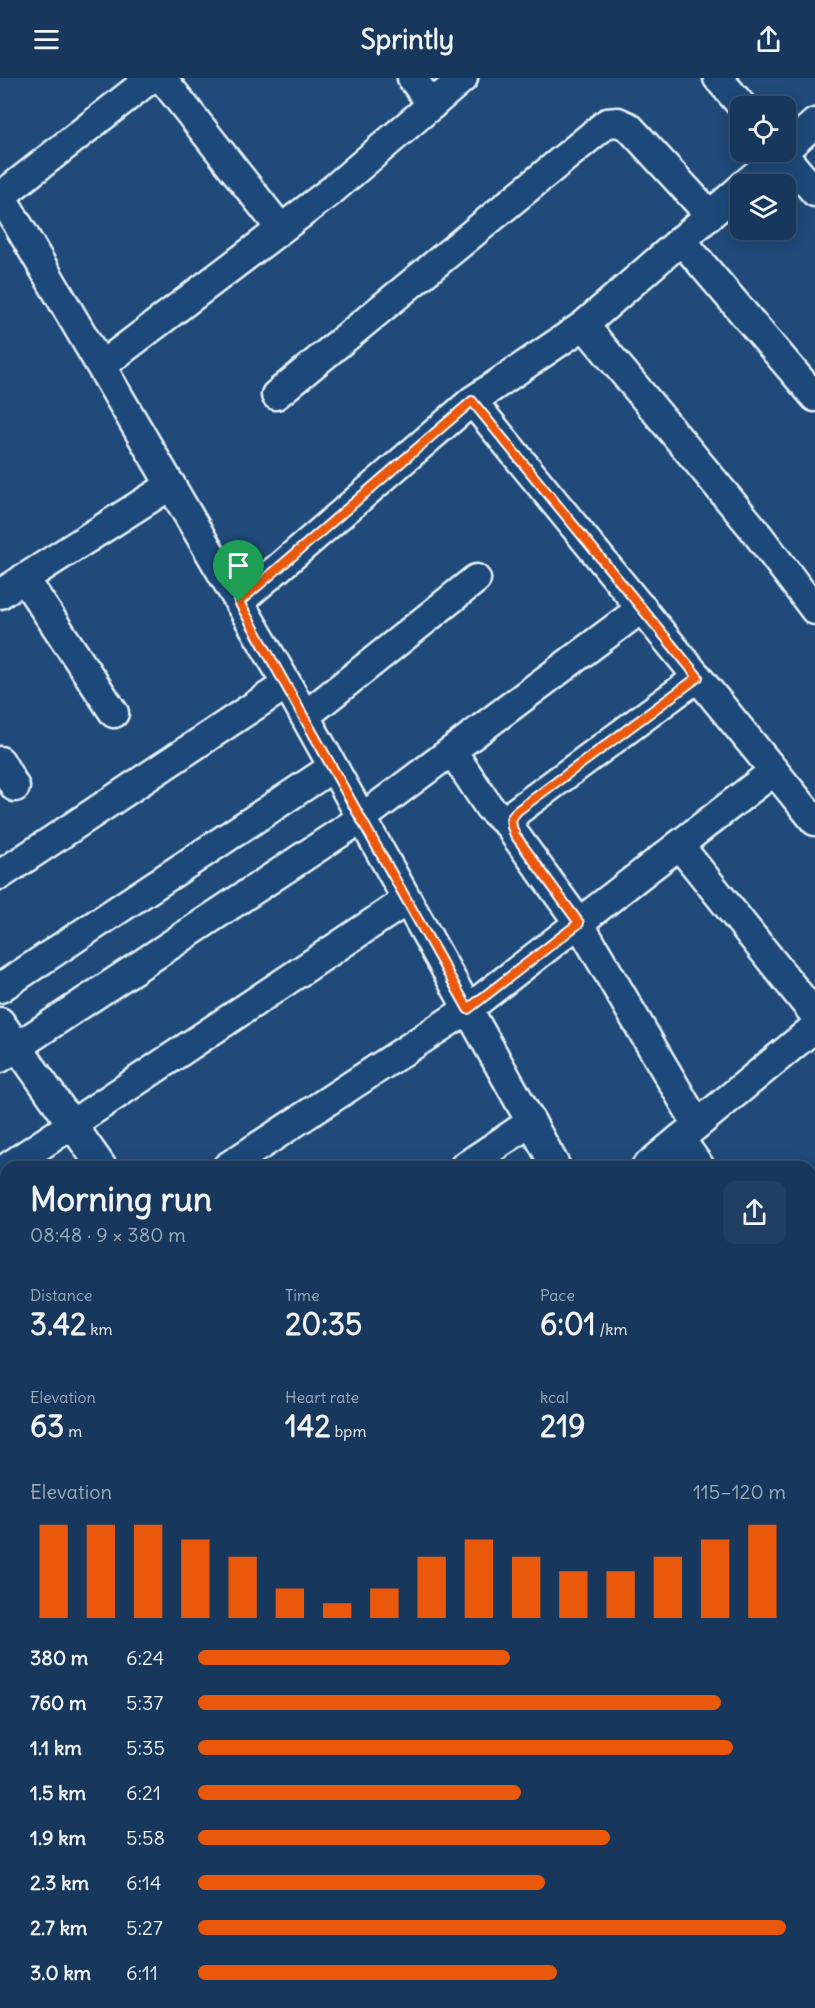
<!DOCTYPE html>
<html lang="en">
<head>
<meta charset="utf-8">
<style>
	:root { --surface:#17385c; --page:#203f62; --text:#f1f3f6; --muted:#9eacbb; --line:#365272; --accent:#ea580c }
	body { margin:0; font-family:Delius,sans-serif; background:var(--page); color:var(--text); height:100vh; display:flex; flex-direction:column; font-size:22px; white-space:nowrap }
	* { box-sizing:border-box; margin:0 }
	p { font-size:20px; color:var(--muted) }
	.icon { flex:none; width:33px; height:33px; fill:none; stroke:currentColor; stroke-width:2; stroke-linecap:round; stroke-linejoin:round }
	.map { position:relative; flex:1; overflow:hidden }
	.sheet { position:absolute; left:0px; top:1083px; width:816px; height:848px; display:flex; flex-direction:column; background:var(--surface); border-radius:18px 18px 0 0; box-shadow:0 3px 15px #0003,0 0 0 2px var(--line) }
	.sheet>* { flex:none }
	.tools { position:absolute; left:730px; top:18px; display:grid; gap:12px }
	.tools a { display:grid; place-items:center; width:66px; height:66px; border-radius:12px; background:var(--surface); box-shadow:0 3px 15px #0003,0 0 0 2px var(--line); font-size:30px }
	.pin { position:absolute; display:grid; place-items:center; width:51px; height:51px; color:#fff; margin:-62px -26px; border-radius:50% 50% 50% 0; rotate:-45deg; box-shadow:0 0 6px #0007 }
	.pin .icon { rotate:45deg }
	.round { display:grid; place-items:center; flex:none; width:63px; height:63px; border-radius:12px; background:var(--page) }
	.summary { display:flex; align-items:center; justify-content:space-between; height:102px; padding:0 30px }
	h1 { font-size:33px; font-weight:700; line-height:45px }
	.figures { display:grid; grid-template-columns:repeat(3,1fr); gap:9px; height:102px; padding:6px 30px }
	.figures div { display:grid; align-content:center }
	.figures b { font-size:30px; font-weight:700 }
	.figures small { font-size:16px; font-weight:400 }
	.figures p { font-size:16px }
	.chart { height:168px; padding:12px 30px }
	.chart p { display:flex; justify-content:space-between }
	.chart svg { width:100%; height:108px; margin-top:6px; stroke:var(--accent); stroke-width:6 }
	ul { padding:0 30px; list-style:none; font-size:20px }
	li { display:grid; grid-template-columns:96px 72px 1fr; align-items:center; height:45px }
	li i { height:15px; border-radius:8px; background:var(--accent) }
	header { display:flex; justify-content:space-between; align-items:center; height:78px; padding:0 30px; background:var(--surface); font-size:27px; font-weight:700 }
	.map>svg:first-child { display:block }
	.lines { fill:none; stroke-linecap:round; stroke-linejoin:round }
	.street-casing { stroke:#e8f1f8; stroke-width:33 }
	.street { stroke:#1f4a7a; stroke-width:28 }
	.route-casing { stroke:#fff; stroke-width:12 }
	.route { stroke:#ea580c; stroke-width:8 }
</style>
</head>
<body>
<header><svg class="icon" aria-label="menu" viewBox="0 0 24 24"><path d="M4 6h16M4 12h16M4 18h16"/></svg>Sprintly<svg class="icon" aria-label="share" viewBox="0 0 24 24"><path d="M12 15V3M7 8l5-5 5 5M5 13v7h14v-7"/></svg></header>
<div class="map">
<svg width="815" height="1930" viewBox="0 0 815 1930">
	<rect width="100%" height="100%" fill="#1f4a7a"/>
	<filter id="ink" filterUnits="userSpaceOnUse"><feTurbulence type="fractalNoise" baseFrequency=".0167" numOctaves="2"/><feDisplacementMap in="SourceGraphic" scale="12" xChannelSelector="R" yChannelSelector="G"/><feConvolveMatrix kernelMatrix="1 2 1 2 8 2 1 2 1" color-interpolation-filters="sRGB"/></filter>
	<g filter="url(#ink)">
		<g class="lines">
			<g class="street-casing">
				<g id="street">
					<path d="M162,0l119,151"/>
					<path d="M412,0l20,27"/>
					<path d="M718,0l24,28"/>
					<path d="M786,71l29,-26"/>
					<path d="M781,74l34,40"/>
					<path d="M745,106l38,-32"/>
					<path d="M741,110l-157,137 168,202 63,83"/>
					<path d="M0,116l283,483 273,490"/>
					<path d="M1,118l150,-118"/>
					<path d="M681,162l134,157"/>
					<path d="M584,247l-112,76 343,420"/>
					<path d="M101,288l230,-175 132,-113"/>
					<path d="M276,317l331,-272 11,-1 11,5 81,88"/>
					<path d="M24,500l90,135"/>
					<path d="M0,516l171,-109"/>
					<path d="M239,524l233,-201"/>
					<path d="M305,638l171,-137"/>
					<path d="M452,673l37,56 22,20"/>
					<path d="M0,683l15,26"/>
					<path d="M679,767l136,170"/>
					<path d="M0,797l287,-191"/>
					<path d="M0,910l333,-221"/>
					<path d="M0,944l102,145"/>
					<path d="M0,980l362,-240 280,-210"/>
					<path d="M697,1046l-118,-201 -64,-88 -4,-8v-8l6,-8 181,-134"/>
					<path d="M680,1061l20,28"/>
					<path d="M8,1089l399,-267"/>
					<path d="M227,1089l241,-158 306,-238"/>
					<path d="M464,1089l67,-45"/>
					<path d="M646,1089l169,-140"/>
					<path d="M810,1133l5,-4"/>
					<path d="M810,1212l5,7"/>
					<path d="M0,1239l6,-4"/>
					<path d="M810,1368l5,7"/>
					<path d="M0,1393l6,-4"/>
					<path d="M810,1440l5,-4"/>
					<path d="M5,1526h1"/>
					<path d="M810,1537l5,8"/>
					<path d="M0,1665l6,8"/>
					<path d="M810,1698l5,-4"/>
					<path d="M810,1773l5,7"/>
					<path d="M0,1784l6,-4"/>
					<path d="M0,1912l6,10"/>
					<path d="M171,1924l3,6"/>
					<path d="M593,1924l5,6"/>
					<path d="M762,1924l4,6"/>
					<path d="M220,1930l8,-6"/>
					<path d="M465,1930l8,-6"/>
				</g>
			</g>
			<use href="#street" class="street"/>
		</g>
	</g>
	<g class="lines" filter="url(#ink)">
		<g class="route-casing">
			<path id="route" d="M472,323l226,276 -181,134 -6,8 1,8 3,8 64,88 -111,86 -229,-407z"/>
		</g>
		<use href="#route" class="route"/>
	</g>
</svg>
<div class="tools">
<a><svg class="icon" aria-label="locate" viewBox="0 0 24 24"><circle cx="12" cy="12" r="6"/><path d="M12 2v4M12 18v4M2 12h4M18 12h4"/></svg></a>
<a><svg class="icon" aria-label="layers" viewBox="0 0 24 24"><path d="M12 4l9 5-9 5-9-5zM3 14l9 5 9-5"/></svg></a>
</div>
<div class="pin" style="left:239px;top:524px;background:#1e9e55"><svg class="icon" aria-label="arrive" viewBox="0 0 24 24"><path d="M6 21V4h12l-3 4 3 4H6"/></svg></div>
<section class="sheet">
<div class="summary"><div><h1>Morning run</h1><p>08:48 · 9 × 380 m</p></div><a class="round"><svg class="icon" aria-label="share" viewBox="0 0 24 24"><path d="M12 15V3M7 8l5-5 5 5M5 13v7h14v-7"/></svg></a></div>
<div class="figures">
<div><p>Distance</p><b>3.42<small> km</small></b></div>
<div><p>Time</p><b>20:35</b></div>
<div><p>Pace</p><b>6:01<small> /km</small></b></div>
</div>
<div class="figures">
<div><p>Elevation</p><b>63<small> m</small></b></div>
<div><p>Heart rate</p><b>142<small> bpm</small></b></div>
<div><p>kcal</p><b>219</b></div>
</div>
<div class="chart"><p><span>Elevation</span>115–120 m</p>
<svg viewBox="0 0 160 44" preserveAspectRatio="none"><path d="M5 44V6M15 44V6M25 44V6M35 44V12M45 44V19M55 44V32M65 44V38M75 44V32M85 44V19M95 44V12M105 44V19M115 44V25M125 44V25M135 44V19M145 44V12M155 44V6"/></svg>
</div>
<ul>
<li><b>380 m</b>6:24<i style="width:53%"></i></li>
<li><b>760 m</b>5:37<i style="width:89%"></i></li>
<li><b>1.1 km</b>5:35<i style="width:91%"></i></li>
<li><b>1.5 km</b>6:21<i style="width:55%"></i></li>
<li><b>1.9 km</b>5:58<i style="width:70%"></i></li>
<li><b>2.3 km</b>6:14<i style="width:59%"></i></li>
<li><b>2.7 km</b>5:27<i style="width:100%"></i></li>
<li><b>3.0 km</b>6:11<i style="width:61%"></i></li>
</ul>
</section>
</div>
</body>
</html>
